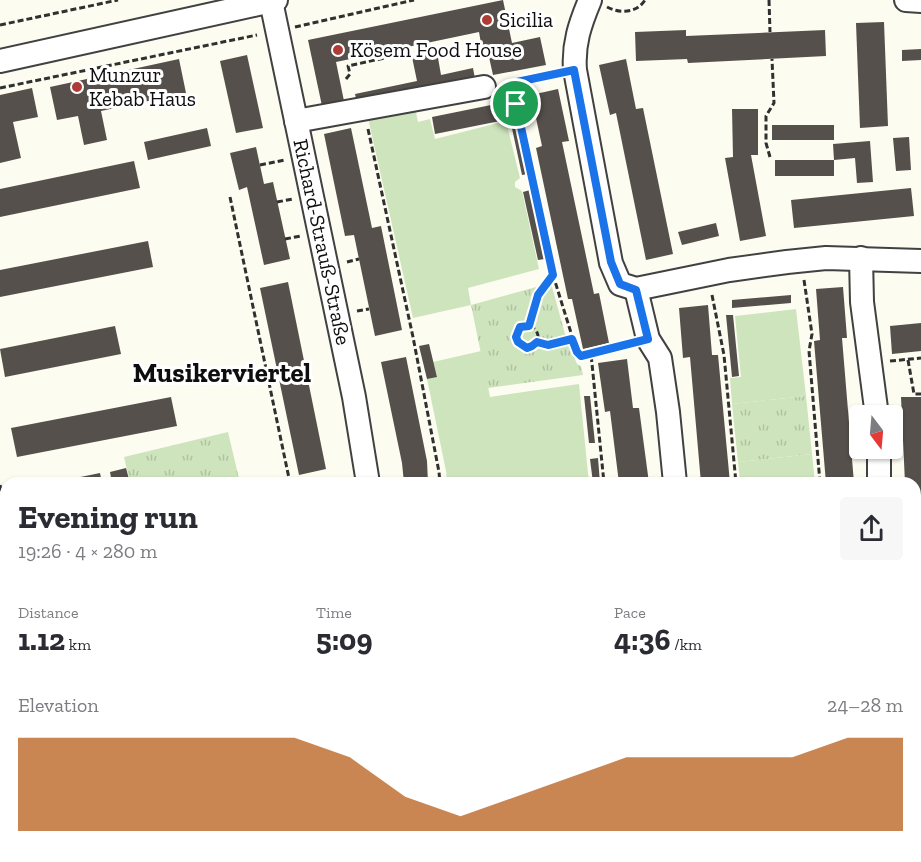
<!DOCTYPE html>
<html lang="en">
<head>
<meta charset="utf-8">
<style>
	:root { --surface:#fff; --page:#f7f7f7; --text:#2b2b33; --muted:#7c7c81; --accent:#b45309 }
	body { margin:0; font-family:"Zilla Slab",serif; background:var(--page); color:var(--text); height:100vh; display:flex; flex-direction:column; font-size:22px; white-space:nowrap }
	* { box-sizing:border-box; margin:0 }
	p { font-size:20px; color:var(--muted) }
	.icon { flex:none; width:33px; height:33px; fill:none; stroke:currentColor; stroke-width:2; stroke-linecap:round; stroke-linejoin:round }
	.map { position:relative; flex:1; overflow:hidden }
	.drawer { position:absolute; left:0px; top:477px; width:921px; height:386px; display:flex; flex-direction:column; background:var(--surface); border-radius:18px 18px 0 0; box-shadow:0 2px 4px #0004 }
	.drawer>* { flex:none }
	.needle { width:39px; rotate:164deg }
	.fabs { position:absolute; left:849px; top:405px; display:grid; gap:12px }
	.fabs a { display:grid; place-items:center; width:54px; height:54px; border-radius:6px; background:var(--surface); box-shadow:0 2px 4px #0004; font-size:30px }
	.pin { position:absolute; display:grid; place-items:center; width:51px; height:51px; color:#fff; margin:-26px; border:3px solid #fff; border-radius:50%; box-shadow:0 2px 6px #0007 }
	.round { display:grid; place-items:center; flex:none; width:63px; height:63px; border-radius:6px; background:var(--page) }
	.headline { display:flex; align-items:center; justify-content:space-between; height:102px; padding:0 18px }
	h1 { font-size:33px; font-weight:800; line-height:45px }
	.figures { display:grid; grid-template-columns:repeat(3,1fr); gap:9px; height:102px; padding:6px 18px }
	.figures div { display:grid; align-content:center }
	.figures b { font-size:30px; font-weight:800 }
	.figures small { font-size:16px; font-weight:400 }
	.figures p { font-size:16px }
	.chart { height:168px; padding:12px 18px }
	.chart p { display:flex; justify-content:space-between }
	.chart svg { width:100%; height:108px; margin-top:6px; fill:var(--accent); opacity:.7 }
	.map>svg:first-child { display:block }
	.grass { fill:#cee4bd }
	.park { fill:url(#park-tufts) }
	.building { fill:#55504b }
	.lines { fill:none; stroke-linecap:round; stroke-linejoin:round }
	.street-casing { stroke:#414141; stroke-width:26 }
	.primary-casing { stroke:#1f1f1f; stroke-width:36 }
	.path { stroke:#303030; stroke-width:3; stroke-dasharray:6 3; stroke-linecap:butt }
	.street { stroke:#fff; stroke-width:22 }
	.primary { stroke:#e8d775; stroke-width:33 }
	.route-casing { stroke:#fff; stroke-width:12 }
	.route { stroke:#1a73e8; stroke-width:8 }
	.poi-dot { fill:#ad3b36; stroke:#fff; stroke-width:2 }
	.labels { text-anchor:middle; stroke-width:6; stroke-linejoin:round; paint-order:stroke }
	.poi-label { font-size:21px; fill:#0e0e0e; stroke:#fff; text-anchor:start }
	.street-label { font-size:21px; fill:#0e0e0e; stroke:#fff }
	.district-label { font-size:27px; font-weight:bold; fill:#0e0e0e; stroke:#fff }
</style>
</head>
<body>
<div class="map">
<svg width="921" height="862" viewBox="0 0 921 862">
	<defs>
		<pattern id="park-tufts" width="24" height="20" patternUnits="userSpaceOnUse" patternTransform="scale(1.5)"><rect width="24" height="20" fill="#cee4bd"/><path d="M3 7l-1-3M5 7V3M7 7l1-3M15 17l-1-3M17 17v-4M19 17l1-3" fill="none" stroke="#b0c2a1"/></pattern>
	</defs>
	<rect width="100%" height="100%" fill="#fdfcf0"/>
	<g class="grass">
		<path d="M415,107l3,15 12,-3 5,20 71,-18 14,57 -5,4v5l7,4 17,78 -71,19 3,17 -58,13 -45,-200z"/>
		<path d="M796,309l10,87 -74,8 -2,-26 11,-1 -6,-61z"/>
		<path d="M481,351l9,46 89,-13 10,99h-142l-1,-12 -19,-92 10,-3 -4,-14z"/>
		<path d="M812,454l3,29 -75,-1 -2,-20z"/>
	</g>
	<g class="park">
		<path d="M551,283l14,51 12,30 4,2 2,9 -95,13 -17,-83z"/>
		<path d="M806,396l6,58 -74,8 -6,-58z"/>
		<path d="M228,432l12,51h-110l-6,-26z"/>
	</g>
	<g class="building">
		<path d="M503,0l9,43 28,-6 6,28 -53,10 -6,-27 -5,1 -3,-17 -143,30 8,39 -22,5 -14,-66z"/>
		<path d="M884,22l4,104 -28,2 -4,-105z"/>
		<path d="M686,30v6l139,-6 1,26 -138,7 -1,-4 -51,2 -1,-29z"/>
		<path d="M921,49v11l-19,1v-11z"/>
		<path d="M437,52l4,23 32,-7 2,11 -118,24 -2,-9 62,-13 -5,-24z"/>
		<path d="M247,55l16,73 -27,5 -16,-72z"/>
		<path d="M179,59l7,34 -85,18 6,29 -23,5 -6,-29 -21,4 -7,-33z"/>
		<path d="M626,59l10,50 7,-1 30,146 -27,6 -30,-147 -6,2 -11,-50z"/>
		<path d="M32,88l6,29 -25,5 8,36 -21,5v-68z"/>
		<path d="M558,89l11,52 -7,1 32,152 5,-1 10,50 -26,6 -11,-50h-4l-32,-151 6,-2 -11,-51z"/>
		<path d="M496,104l4,17 -65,13 -3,-17z"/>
		<path d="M512,104l16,70 -6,1 -15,-70z"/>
		<path d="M732,109h26v46h-7l15,81 -26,5 -15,-83 8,-1z"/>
		<rect x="772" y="125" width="62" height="15"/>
		<path d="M207,128l4,18 -63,14 -4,-18z"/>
		<path d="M351,128l21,100 9,-2 21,104 -27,6 -21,-101 -9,1 -21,-102z"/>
		<path d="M909,137l2,33 -15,1 -3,-33z"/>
		<path d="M870,141l3,41 -16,1 -2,-25 -21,2 -1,-16z"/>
		<path d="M256,147l8,37 9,-2 17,77 -26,6 -17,-78 -8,3 -9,-37z"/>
		<rect x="775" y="160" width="59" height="16"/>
		<path d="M134,161l6,27 -140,29v-28z"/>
		<path d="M911,188l3,28 -120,12 -3,-28z"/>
		<path d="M530,190l15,69 -7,1 -15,-68z"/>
		<path d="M716,223l3,13 -37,9 -4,-13z"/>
		<path d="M148,241l5,26 -153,30v-27z"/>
		<path d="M288,282l38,187 -27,6 -39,-187z"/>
		<path d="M843,287l4,51h-5l12,145h-28l-12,-142 6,-1 -4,-51z"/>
		<path d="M791,295v8l-59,5v-8z"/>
		<path d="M708,305l4,50h6l12,128h-29l-11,-126 -7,1 -4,-50z"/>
		<path d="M726,315h7l6,61 -7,1z"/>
		<path d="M921,323v28l-29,3 -2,-28z"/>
		<path d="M115,326l6,28 -116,23 -5,-28z"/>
		<path d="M429,344l8,33 -10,2 -8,-33z"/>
		<path d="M406,357l21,104 1,22h-24l-2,-20 -21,-101z"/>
		<path d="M627,359l6,49h6l10,75h-30l-9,-72 -5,1 -7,-49z"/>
		<path d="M584,396h6l5,47h-6z"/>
		<path d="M171,397l6,29 -160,31 -6,-29z"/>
		<path d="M901,397h20v161h-6v-75h-10z"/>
		<path d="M598,458l2,25h-7l-3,-24z"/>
		<path d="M126,468l4,15h-18l-2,-11z"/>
		<path d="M100,473l2,10h-46v-1z"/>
		<path d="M921,692v44h-6v-43z"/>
		<path d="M917,746h4v69h-3z"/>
		<path d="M0,762l6,23v63l-6,1z"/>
	</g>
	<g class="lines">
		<g class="street-casing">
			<g id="street">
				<path d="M590,0c-10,24 -17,44 -15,70l36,193 9,21 16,5 93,-19 58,-8 39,-4 95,3"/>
				<path d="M906,0l15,1"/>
				<path d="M271,1l83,396 14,86"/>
				<path d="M0,61l276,-61"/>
				<path d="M296,121l188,-34"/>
				<path d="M861,258l1,44 15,114"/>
				<path d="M636,289l12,50 12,19 8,54 7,71"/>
				<path d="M879,448v35"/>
				<path d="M915,582h6"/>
				<path d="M0,591l6,27"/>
				<path d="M59,856l1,6"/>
				<path d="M382,856v6"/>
			</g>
		</g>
		<g class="primary-casing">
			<path id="primary" d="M618,862l263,-2 19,2"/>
		</g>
		<g class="path">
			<path d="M769,0l1,32"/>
			<path d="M607,7c13,7 30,6 38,-7"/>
			<path d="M0,25l118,-25"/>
			<path d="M295,27l119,-27"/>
			<path d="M346,79l4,-5 -2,-8 59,-13"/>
			<path d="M517,82l3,16 -4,6 37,171 24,77 4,4 10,-2 13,129"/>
			<path d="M504,84l52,-10"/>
			<path d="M0,88l257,-53"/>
			<path d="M368,129l45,208 26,135 1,11"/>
			<path d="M770,157l-4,-14v-27l8,-13 -2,-44"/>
			<path d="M260,165l25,-5"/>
			<path d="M230,197l60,286"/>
			<path d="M277,202l16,-3"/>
			<path d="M285,239l16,-3"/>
			<path d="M347,262l12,-3"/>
			<path d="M804,280l8,54 -3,17 11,132"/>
			<path d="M712,295l12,60 12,128"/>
			<path d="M357,311l12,-2"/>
			<path d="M529,326l9,-31 15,-20"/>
			<circle cx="527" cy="337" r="11"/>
			<path d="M537,342l11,3 24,-6"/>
			<path d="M591,354l39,-10"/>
			<path d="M908,360l6,34h7"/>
			<path d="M890,361l31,-3"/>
			<path d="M0,485l6,27"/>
			<path d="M0,713l6,29"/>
			<path d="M915,824h6"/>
			<path d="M915,837h6"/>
			<path d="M14,860v2"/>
		</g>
		<use href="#street" class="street"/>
		<use href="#primary" class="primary"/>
	</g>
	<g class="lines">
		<g class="route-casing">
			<path id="route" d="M574,70l37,192 9,22 16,6 12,49 -67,17 -4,-4 -5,-13 -24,6 -11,-3 -5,4 -5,2 -9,-6 -2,-5 4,-10 9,-1 9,-31 15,-20 -37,-171 4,-6 -3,-16z"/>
		</g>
		<use href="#route" class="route"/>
	</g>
	<g class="poi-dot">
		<circle cx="487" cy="20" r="6"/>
		<circle cx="338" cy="50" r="6"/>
		<circle cx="77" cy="87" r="6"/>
	</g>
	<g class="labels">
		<g class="poi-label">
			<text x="499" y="27">Sicilia</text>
			<text x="350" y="57">Kösem Food House</text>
			<text x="89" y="82">Munzur<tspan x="89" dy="24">Kebab Haus</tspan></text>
		</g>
		<g class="street-label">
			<text transform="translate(322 242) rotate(78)" y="7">Richard-Strauß-Straße</text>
		</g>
		<g class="district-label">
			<text x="222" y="382">Musikerviertel</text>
		</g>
	</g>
</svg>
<div class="fabs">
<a><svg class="needle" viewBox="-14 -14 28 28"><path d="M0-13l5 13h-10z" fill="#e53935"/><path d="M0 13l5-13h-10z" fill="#7c7c81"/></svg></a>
</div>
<div class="pin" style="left:516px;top:104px;background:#1e9e55"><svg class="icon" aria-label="arrive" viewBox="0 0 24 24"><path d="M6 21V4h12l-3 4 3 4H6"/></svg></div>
<section class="drawer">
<div class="headline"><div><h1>Evening run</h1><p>19:26 · 4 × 280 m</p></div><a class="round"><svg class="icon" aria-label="share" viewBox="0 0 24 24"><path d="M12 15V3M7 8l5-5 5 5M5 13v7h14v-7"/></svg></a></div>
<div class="figures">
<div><p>Distance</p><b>1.12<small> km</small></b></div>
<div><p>Time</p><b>5:09</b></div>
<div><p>Pace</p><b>4:36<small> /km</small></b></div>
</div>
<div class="chart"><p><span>Elevation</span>24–28 m</p>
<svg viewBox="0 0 160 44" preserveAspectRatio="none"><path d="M0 44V6L10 6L20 6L30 6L40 6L50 6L60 14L70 30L80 38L90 30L100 22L110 14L120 14L130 14L140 14L150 6L160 6V44z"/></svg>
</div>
</section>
</div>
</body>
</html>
